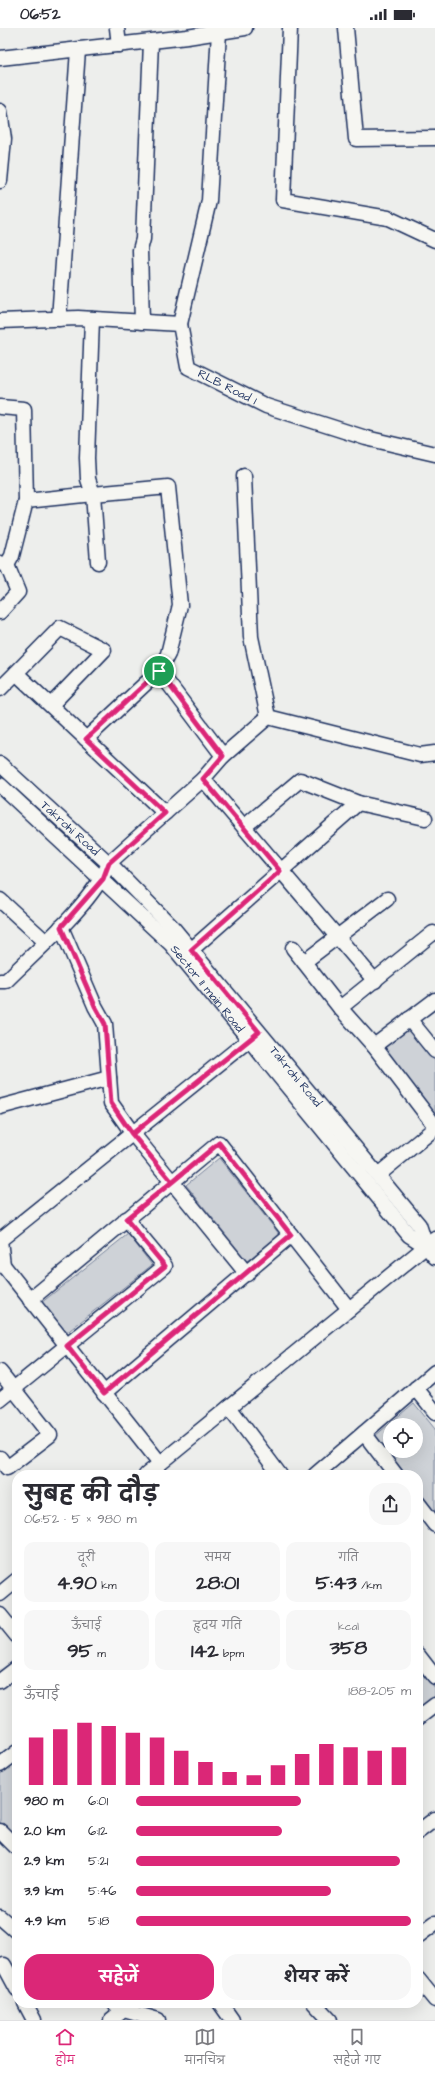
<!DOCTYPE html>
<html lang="hi">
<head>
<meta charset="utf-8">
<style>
	:root { --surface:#fff; --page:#f7f7f7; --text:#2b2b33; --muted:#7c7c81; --line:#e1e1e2; --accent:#db2777 }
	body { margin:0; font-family:"Architects Daughter","Playpen Sans Deva",sans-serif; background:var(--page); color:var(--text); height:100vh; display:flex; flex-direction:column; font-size:15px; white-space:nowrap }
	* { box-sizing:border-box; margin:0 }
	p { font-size:13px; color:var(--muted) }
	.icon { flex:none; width:22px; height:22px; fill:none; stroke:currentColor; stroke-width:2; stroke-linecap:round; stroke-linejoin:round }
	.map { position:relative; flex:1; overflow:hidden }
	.panel { position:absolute; left:12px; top:1442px; width:411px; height:538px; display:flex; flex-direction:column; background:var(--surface); border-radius:16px; box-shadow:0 4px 16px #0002 }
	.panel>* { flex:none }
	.tools { position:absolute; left:383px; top:1390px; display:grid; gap:8px }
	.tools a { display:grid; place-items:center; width:40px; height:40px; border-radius:50%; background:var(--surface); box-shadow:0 4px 16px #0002; font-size:20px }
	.pin { position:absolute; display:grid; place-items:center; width:34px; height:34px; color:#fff; margin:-17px; border:2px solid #fff; border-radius:50%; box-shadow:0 1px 4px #0007 }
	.round { display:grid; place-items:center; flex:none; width:42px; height:42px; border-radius:16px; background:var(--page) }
	.headline { display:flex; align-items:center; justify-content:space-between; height:68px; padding:0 12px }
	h1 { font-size:22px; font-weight:700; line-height:30px }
	.figures { display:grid; grid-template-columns:repeat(3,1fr); gap:6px; height:68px; padding:4px 12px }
	.figures div { display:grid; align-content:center; border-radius:10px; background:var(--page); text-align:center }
	.figures b { font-size:20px; font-weight:700 }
	.figures small { font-size:11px; font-weight:400 }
	.figures p { font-size:11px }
	.chart { height:112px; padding:8px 12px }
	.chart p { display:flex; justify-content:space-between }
	.chart svg { width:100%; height:72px; margin-top:4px; stroke:var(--accent); stroke-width:6 }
	.action { display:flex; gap:8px; margin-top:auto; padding:8px 12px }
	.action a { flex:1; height:46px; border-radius:16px; background:var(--accent); color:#fff; font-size:16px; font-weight:700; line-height:46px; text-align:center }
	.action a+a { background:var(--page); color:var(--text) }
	ul { padding:0 12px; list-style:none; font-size:13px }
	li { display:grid; grid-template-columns:64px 48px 1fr; align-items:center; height:30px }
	li i { height:10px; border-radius:5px; background:var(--accent) }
	.status { display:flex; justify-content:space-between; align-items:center; height:28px; padding:0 20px; background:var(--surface); direction:ltr }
	.status svg { height:11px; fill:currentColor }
	.menu { display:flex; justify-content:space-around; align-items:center; height:56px; border-top:1px solid var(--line); background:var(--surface); font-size:11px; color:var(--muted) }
	.menu a { display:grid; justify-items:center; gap:2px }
	.menu .active { color:var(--accent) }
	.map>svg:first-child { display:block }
	.green { fill:#ced2d7; stroke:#74809a; fill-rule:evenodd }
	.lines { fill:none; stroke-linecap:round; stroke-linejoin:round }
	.minor-casing { stroke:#1b2f5e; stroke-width:17 }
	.minor { stroke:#f6f6f2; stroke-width:14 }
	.route-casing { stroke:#fff; stroke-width:8 }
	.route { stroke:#db2777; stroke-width:5 }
	.labels { text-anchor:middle; stroke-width:3; stroke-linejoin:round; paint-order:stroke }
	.street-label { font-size:12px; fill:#1b2f5e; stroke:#f6f6f2 }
</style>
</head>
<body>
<div class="status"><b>06:52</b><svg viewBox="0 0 49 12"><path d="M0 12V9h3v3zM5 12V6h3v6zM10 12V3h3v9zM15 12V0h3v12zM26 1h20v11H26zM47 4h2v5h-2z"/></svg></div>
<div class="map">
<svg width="435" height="1992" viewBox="0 0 435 1992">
	<rect width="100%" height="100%" fill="#edeeec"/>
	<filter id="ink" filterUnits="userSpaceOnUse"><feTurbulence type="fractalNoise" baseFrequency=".025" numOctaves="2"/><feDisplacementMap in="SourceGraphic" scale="8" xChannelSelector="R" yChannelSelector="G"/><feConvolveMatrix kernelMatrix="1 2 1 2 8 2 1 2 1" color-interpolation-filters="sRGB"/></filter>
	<g filter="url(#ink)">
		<g class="green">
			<path d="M406,998l29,35v56l-56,-71z"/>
			<path d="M219,1130l61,77 -33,26 -61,-76z"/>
			<path d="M128,1206l24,31 -87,69 -24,-31z"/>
			<path d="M414,1375l21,26v83l-17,-22v-15h-12l-31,-39zM390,1397h26v26h-26z"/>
			<path d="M418,1638l17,22v8l-17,14z"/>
			<path d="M17,1726v88l-17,-14v-60z"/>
		</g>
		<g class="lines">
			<g class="minor-casing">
				<g id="minor">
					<path d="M117,0l2,17"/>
					<path d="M290,0l-7,172 105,18 47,22"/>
					<path d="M346,0l10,111 79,-1"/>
					<path d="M0,30l187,-21 58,-9"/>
					<path d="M0,83l4,28 -4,42"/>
					<path d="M59,291l19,-269"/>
					<path id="s1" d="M0,293l78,-3 102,6 8,43 78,39 100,32 69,16"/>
					<path d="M142,294l-2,-72 3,-11 8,-197"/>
					<path d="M180,296l29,-123 10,-169 -6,-4"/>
					<path d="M0,379l24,2 2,92 -14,55 -5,9"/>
					<path d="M244,448l7,161 17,80"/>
					<path d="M26,473l67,-7 -5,-15 -1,-21 5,-139"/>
					<path d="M98,534l-5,-68 75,-7 12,118 -12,49 -9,17"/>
					<path d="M0,535l7,2 11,27 -18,20"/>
					<path d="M16,645l44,-45 44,22 -53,55"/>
					<path d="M0,661l16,-16 149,140"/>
					<path d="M86,711l73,-68 64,85 -20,23"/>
					<path d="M223,728l45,-39 152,38 15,-2"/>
					<path id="s2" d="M0,736l115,105 58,59 246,297 7,21"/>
					<path id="s3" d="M0,757l171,159 238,291 17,11 9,11"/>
					<path d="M244,799l56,-47 58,23 67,15"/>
					<path d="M0,872l46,42"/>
					<path d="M61,899l34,79 10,18 6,79 22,31 114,140"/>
					<path d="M293,920l47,60"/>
					<path d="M191,922l167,-147"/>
					<path d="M304,934l83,-63"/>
					<path d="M0,953h6c31,-31 87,-78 103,-118l94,-84 172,202"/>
					<path d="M435,972l-61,46 61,80"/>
					<path d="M409,991l26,32"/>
					<path d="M374,1018l-34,-38 93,-75"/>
					<path d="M0,1079l109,-29"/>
					<path d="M378,1147l57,-47"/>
					<path d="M0,1237h3l157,198"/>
					<path d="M3,1237l-3,-25 256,-206"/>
					<path d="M30,1272l189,-157 130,166"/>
					<path d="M0,1344l50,63 -43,33 -7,-10"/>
					<path d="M416,1360l19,24"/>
					<path d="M104,1365l187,-158"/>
					<path d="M0,1372l165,-134 -39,-47"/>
					<path d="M229,1379l51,68"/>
					<path d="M364,1405l32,42"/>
					<path d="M146,1447l289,-236"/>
					<path d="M315,1447l120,-103"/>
					<path d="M418,1475l17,22"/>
					<path d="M0,1566l17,-14"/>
					<path d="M0,1587l17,21"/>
					<path d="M418,1627l17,22"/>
					<path d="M0,1653l17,-13"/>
					<path d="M418,1690l17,-13"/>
					<path d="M0,1737l17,-13"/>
					<path d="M0,1803l16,16 1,-1"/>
					<path d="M418,1804l17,-13"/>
					<path d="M0,1889l17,15"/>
					<path d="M418,1908l17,-13"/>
					<path d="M4,1937l13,24"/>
					<path d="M418,1951l17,21"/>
					<path d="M25,1975l9,17"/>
					<path d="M114,1975l10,7 34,10"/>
					<path d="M220,1975l12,17"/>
					<path d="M314,1975l16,17"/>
					<path d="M111,1992l20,-16"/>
				</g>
			</g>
			<use href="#minor" class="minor"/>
		</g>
	</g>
	<g class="lines" filter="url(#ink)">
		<g class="route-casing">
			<path id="route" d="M159,643l-73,68 79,74 -56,50 -6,16 -42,48 34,79 10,18 6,79 21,31 40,48 -46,37 39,47 -98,80 37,47 187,-158 -72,-92 -47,39 -40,-48 127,-102 -68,-82 89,-79 -77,-92 20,-23 -64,-85"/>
		</g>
		<use href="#route" class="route"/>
	</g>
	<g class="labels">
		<g class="street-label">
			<text dy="4" stroke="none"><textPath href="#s1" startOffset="268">RLB Road 1</textPath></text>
			<text dy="4" stroke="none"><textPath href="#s2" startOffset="95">Takrohi Road</textPath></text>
			<text dy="4" stroke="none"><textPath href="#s3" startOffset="291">Sector 11 main Road</textPath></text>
			<text dy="4" stroke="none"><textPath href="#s2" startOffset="431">Takrohi Road</textPath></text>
		</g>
	</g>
</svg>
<div class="tools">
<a><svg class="icon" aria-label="locate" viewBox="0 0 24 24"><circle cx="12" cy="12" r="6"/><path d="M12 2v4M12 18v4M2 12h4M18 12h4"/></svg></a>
</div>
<div class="pin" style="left:159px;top:643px;background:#1e9e55"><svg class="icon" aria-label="arrive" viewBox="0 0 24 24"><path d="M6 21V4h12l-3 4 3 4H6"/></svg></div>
<section class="panel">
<div class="headline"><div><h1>सुबह की दौड़</h1><p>06:52 · 5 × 980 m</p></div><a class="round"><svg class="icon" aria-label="share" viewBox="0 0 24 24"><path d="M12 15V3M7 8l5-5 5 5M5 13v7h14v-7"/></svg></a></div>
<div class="figures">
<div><p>दूरी</p><b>4.90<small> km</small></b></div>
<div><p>समय</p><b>28:01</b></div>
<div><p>गति</p><b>5:43<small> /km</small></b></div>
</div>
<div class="figures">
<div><p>ऊँचाई</p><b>95<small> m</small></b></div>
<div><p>हृदय गति</p><b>142<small> bpm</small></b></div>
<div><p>kcal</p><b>358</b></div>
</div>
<div class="chart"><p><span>ऊँचाई</span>188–205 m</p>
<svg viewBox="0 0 160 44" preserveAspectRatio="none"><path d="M5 44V15M15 44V10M25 44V6M35 44V8M45 44V12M55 44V15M65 44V23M75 44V30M85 44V36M95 44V38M105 44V32M115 44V25M125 44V19M135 44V21M145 44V23M155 44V21"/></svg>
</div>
<ul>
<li><b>980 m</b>6:01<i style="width:60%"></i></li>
<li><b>2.0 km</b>6:12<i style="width:53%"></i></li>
<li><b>2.9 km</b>5:21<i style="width:96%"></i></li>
<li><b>3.9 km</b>5:46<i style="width:71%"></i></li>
<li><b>4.9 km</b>5:18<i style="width:100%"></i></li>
</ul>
<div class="action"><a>सहेजें</a><a>शेयर करें</a></div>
</section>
</div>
<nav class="menu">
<a class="active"><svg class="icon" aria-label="home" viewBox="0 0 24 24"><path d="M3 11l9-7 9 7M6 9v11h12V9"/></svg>होम</a>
<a><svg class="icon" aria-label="map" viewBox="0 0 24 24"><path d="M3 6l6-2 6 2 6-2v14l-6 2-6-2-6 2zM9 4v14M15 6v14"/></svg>मानचित्र</a>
<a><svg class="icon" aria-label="saved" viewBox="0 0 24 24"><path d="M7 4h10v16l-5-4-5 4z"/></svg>सहेजे गए</a>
</nav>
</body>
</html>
